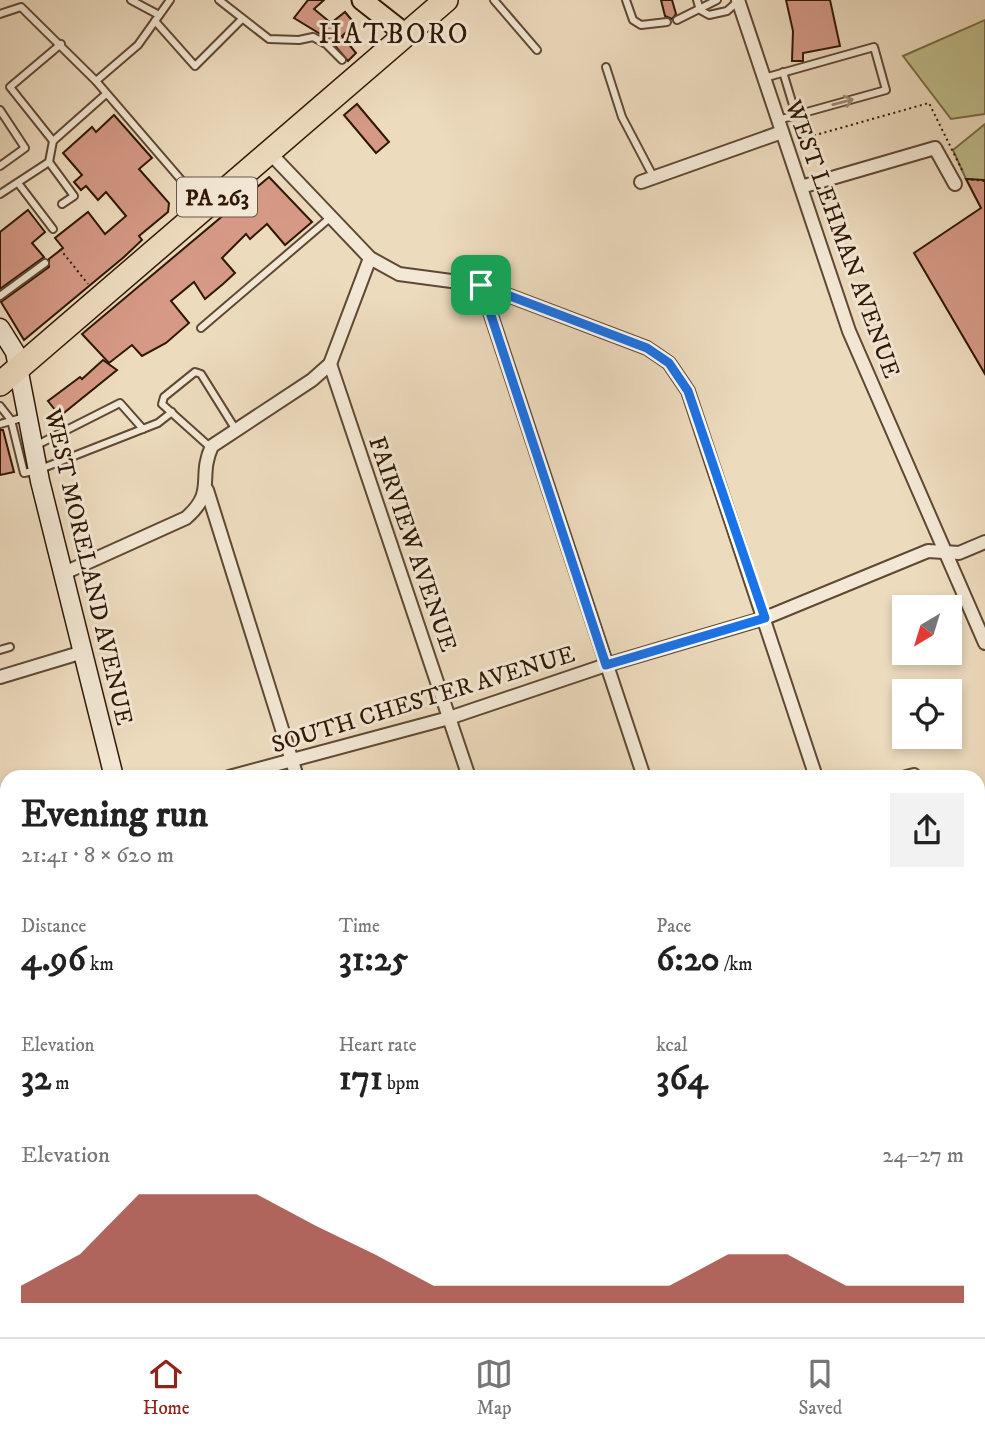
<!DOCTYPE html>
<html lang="en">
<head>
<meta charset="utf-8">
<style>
	:root { --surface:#fff; --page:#f2f2f2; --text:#222; --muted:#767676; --line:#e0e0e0; --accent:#8f2418 }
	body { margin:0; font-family:"IM FELL DW Pica",serif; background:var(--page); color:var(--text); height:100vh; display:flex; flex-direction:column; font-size:26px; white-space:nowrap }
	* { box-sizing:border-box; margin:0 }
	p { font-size:23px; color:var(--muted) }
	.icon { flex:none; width:38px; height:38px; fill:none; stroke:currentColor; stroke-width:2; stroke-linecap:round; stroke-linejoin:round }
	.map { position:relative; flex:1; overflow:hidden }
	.side { position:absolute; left:0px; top:770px; width:985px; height:567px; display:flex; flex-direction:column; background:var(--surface); border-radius:21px 21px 0 0; box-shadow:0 4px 10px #0003 }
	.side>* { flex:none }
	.needle { width:46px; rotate:218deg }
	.fabs { position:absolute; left:892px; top:595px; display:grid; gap:14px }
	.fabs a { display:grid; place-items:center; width:70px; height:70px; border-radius:0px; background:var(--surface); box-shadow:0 4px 10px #0003; font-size:35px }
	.pin { position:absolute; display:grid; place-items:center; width:60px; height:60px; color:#fff; margin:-30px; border-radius:14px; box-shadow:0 4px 10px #0006 }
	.round { display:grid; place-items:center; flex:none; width:74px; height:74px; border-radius:0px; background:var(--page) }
	.overview { display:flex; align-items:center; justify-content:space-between; height:119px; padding:0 21px }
	h1 { font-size:38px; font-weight:700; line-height:52px }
	.figures { display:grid; grid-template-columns:repeat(3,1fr); gap:10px; height:119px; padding:7px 21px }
	.figures div { display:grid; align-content:center }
	.figures b { font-size:35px; font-weight:700 }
	.figures small { font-size:19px; font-weight:400 }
	.figures p { font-size:19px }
	.chart { height:196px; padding:14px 21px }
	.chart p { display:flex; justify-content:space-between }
	.chart svg { width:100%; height:126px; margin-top:7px; fill:var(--accent); opacity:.7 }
	.dock { display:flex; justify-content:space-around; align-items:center; height:98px; border-top:2px solid var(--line); background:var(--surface); font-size:19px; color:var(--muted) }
	.dock a { display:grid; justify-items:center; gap:4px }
	.dock .selected { color:var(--accent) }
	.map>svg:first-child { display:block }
	.green { fill:#bfbe8c; stroke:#786a48; stroke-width:2 }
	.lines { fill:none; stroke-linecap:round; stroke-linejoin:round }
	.stream { stroke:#70796f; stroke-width:3.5 }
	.building { fill:#d59985; stroke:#301705; stroke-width:2 }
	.lane-casing { stroke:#5f4833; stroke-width:10 }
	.street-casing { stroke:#5f4833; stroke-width:16 }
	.secondary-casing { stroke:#301705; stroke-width:21 }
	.primary-casing { stroke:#301705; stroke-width:23 }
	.highway-casing { stroke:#301705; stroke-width:26 }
	.path { stroke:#301705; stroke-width:2; stroke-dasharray:2 3.5; stroke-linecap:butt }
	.lane { stroke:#f3e8d5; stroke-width:6 }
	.street { stroke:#f3e8d5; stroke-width:12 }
	.secondary { stroke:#f3e8d5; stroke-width:18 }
	.primary { stroke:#eddbbe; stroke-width:19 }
	.highway { stroke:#eddbbe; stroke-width:23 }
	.oneway { stroke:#9b8a77 }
	.route-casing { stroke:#fff; stroke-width:14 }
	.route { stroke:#1a73e8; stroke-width:9 }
	.labels { text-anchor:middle; stroke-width:6; stroke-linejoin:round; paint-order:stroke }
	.shield { fill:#f3e8d5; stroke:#6a5643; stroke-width:2 }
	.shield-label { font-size:23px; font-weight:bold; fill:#301705 }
	.street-label { font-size:24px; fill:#301705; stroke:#f3e8d5 }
	.quarter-label { font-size:28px; letter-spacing:2px; fill:#301705; stroke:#f3e8d5 }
</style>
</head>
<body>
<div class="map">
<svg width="985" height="1337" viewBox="0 0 985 1337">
	<rect width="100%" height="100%" fill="#eddbbe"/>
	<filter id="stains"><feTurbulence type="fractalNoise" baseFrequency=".00286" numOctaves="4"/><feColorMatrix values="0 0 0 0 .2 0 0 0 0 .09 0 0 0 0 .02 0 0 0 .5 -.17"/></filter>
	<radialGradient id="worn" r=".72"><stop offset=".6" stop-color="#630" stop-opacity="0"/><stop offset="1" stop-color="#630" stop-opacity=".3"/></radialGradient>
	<g class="green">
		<path d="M985,20v94l-34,5 -48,-63z"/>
		<path d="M985,124v57l-19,-2 -13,-29z"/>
		<path d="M978,862l7,1v72h-7z"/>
		<path d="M277,1330h157l-10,7h-185z"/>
	</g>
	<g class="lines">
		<g class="stream">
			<path d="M978,916l7,-1"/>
			<path d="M424,1337l10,-7"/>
		</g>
	</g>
	<g class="building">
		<path d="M308,0h16l-10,9 17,14 14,-11 10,12 -13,12 14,17 -8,8 -18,-21 -36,-22z"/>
		<path d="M661,0h11l4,14 -4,5 -7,-3z"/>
		<path d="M786,0h44l10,46 -37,7v8h-11l1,-30z"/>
		<path d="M357,104l32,38 -13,11 -32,-38z"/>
		<path d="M114,115l38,43 -13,11 30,34 -1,9 -29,24 3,4 -18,17 -100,83 -23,-38 48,-35v-8l14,-11 -8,-10 33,-26 17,22 21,-18 -20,-24 -8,8 -12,-14 -5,4 -7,-8 8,-7 -19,-22 29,-26 4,5z"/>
		<path d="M269,177l43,45 -27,23 -18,-21 -17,15 -4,-5 -24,24 13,15 -12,11 -18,15 -11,-17 -23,19 18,22 -23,20 -24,13 -10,-11 -23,18 -27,-29z"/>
		<path d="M966,179l19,1v194l-71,-121 67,-45z"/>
		<path d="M28,210l17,22 -13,11 12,14 -44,32v-57z"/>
		<path d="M103,360l14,10 -57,46 -12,-15 32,-24 2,2z"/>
		<path d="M0,430h3l11,42 -14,3z"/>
	</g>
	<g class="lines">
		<g class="lane-casing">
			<g id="lane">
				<path d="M131,0l28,15"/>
				<path d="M170,0l-32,45 -42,36 105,122"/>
				<path d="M219,0l50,39 30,1 14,-3 13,7 16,16"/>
				<path d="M494,0l43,50"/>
				<path d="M626,0l7,20 8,5 26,-3"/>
				<path d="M697,0l3,10 9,5 18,-4 10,-9"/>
				<path d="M0,14l21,-7 75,74"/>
				<path d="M677,20l40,-20"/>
				<path d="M155,21l40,45 47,-47"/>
				<path d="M606,67l16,50 32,61"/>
				<path d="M783,72l13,43"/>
				<path d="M764,78l110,-31 12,43 -108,30"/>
				<path d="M0,110l25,38 -25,18"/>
				<path d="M53,141l-43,-54 51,-43"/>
				<path d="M49,162l25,34 -12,8"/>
				<path d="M18,183l35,46"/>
				<path d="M0,194l49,-32 4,-21 53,-47"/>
				<path d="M0,296l45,-33"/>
				<path d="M201,328l130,-111"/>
				<path d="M0,406l11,14 13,53 14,-3 120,-47 14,-11"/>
				<path d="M0,424l25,-7"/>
				<path d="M35,446l85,-43 23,26"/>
				<path d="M211,448l-49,-44 2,-7 31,-25 6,2 35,56"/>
				<path d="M0,650l10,-3"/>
				<path d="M978,1154l7,6"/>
			</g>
		</g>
		<g class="street-casing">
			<g id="street">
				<path d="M738,0l111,331 136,312"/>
				<path d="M269,152l101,106 29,16 82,11 166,63 22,15 19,28 128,386"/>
				<path d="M641,182l141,-50"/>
				<path d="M801,187l134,-39 20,36"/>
				<path d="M481,285l163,492"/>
				<path d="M330,364l139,413"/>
				<path d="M207,490l90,287"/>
				<path d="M62,574l124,-56c31,-27 11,-40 26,-72l100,-66 18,-16 40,-106"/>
				<path d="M0,677l83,-25"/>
				<path d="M229,777l220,-59 157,-53 159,-47 163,-67 31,2 26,-11"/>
				<path d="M906,777l8,-2"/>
				<path d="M0,832l7,-2"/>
				<path d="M0,1019l7,-2"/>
				<path d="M0,1207l7,-1"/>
				<path d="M978,1273l7,-5"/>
				<path d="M978,1285l7,12"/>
				<path d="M682,1330l9,7"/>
				<path d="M945,1330l7,7"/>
				<path d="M503,1337v-7"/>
				<path d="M597,1337l2,-7"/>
				<path d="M651,1337l4,-7"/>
			</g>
		</g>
		<g class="secondary-casing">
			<g id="secondary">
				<path d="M0,328l15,24 25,129 74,296"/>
				<path d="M283,1330l2,7"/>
			</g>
		</g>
		<g class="primary-casing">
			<path id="primary" d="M362,0l42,33"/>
		</g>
		<g class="highway-casing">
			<path id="highway" d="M0,384l446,-384"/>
		</g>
		<g class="path">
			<path d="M798,140l131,-37 33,67"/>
			<path d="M966,179l19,2"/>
			<path d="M60,249l28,35"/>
			<path d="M353,1330l7,7"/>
			<path d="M372,1337l6,-7"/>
		</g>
		<use href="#lane" class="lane"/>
		<use href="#street" class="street"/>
		<use href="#secondary" class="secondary"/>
		<use href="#primary" class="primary"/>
		<use href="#highway" class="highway"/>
	</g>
	<defs><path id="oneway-shaft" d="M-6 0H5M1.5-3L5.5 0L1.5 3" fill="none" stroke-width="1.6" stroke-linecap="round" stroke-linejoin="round" transform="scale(1.75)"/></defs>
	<use class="oneway" href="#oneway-shaft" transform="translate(843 102) rotate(-15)"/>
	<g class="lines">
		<g class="route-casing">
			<path id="route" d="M481,285l166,63 22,15 19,28 77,227 -159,47z"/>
		</g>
		<use href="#route" class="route"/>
	</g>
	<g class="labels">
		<rect class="shield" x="177" y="177.5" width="80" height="39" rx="5"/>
		<g class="shield-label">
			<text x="217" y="205">PA 263</text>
		</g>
		<g class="street-label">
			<text transform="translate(843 239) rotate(70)" y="8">WEST LEHMAN AVENUE</text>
			<text transform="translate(413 544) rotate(71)" y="8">FAIRVIEW AVENUE</text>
			<text transform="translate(89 567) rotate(77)" y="8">WEST MORELAND AVENUE</text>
			<text transform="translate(423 699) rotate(-17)" y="8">SOUTH CHESTER AVENUE</text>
		</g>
		<g class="quarter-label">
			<text x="394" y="43">HATBORO</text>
		</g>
	</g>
	<rect width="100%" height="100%" filter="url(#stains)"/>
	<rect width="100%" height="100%" fill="url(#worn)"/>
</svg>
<div class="fabs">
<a><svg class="needle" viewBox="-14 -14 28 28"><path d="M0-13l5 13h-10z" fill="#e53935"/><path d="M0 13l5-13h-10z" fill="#767676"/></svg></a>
<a><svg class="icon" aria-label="locate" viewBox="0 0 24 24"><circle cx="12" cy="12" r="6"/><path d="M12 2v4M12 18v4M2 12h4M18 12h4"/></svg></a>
</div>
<div class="pin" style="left:481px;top:285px;background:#1e9e55"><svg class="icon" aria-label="arrive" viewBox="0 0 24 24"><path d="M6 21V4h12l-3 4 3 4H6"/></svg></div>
<section class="side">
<div class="overview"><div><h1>Evening run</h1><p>21:41 · 8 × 620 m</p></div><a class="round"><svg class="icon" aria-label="share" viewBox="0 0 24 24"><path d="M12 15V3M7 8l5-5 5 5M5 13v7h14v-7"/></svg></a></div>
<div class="figures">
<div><p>Distance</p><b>4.96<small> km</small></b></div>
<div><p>Time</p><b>31:25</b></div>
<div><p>Pace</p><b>6:20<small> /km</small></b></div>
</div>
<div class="figures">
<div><p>Elevation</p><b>32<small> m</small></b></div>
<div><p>Heart rate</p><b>171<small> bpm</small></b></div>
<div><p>kcal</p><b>364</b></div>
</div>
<div class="chart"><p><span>Elevation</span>24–27 m</p>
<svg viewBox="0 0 160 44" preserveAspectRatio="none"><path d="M0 44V38L10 27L20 6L30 6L40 6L50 17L60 27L70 38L80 38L90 38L100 38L110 38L120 27L130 27L140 38L150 38L160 38V44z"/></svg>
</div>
</section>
</div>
<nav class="dock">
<a class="selected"><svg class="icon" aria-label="home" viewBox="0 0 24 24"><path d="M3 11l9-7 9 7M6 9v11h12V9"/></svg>Home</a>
<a><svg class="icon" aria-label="map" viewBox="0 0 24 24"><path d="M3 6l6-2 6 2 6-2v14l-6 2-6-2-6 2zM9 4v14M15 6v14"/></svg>Map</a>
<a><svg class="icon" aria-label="saved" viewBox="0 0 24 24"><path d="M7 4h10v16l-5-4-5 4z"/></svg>Saved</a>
</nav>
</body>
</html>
